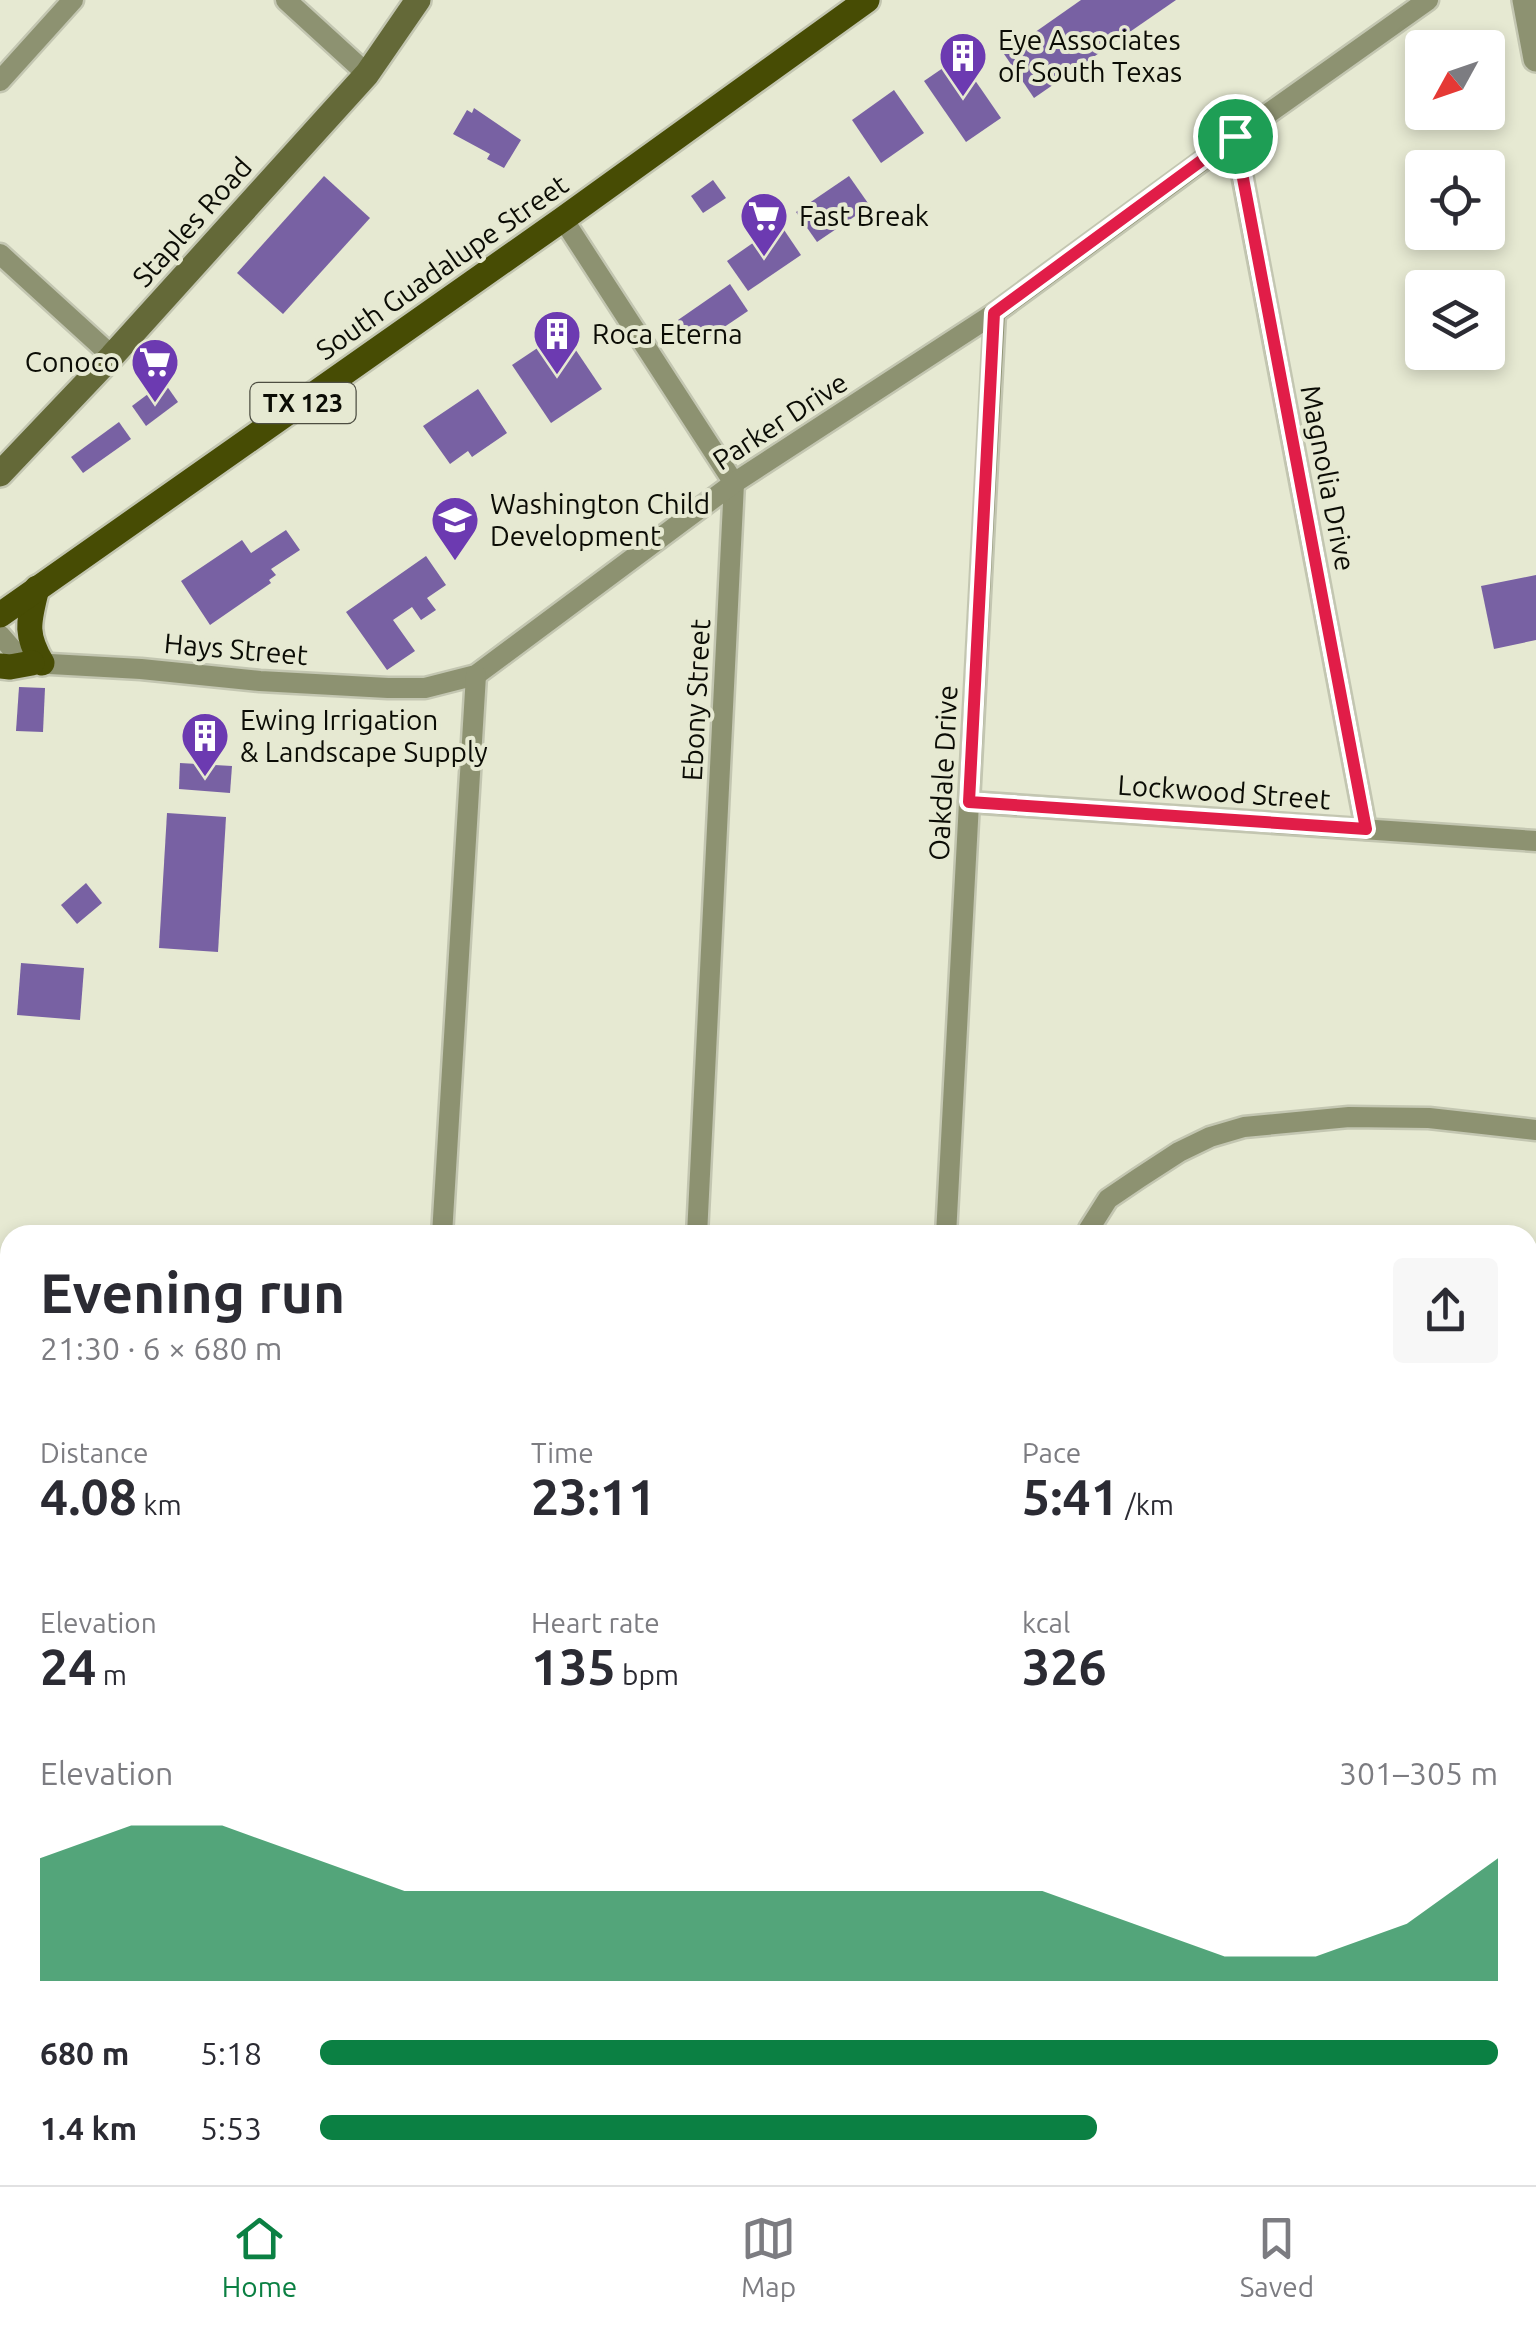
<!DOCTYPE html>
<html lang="en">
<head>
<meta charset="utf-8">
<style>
	:root { --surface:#fff; --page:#f7f7f7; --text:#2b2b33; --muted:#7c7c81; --line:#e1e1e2; --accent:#0b8043 }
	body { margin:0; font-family:Ubuntu,sans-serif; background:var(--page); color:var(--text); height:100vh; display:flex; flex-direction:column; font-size:38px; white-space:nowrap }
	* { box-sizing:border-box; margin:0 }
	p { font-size:32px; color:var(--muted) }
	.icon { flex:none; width:55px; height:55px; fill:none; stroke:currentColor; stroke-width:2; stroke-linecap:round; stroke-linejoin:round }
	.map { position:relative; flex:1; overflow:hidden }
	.panel { position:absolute; left:0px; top:1225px; width:1538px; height:960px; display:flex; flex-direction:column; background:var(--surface); border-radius:30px 30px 0 0; box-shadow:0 5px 15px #0003 }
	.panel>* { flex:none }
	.needle { width:65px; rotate:230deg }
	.tools { position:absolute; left:1405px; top:30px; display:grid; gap:20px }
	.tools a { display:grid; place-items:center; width:100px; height:100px; border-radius:10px; background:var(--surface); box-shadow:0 5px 15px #0003; font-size:50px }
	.pin { position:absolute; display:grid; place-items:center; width:85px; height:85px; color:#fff; margin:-42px; border:5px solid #fff; border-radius:50%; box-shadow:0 2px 10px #0007 }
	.round { display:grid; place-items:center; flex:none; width:105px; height:105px; border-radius:10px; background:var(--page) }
	.head { display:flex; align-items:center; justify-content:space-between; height:170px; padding:0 40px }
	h1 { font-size:55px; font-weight:600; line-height:75px }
	.metrics { display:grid; grid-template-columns:repeat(3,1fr); gap:15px; height:170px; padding:10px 40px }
	.metrics div { display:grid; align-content:center }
	.metrics b { font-size:50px; font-weight:600 }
	.metrics small { font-size:28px; font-weight:400 }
	.metrics p { font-size:28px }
	.chart { height:280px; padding:20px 40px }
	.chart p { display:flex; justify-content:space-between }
	.chart svg { width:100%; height:180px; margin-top:10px; fill:var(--accent); opacity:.7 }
	ul { padding:0 40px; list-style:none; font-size:32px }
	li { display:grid; grid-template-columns:160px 120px 1fr; align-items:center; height:75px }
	li i { height:25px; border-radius:12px; background:var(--accent) }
	.menu { display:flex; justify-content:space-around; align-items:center; height:140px; border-top:2px solid var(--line); background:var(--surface); font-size:28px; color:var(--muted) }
	.menu a { display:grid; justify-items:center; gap:5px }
	.menu .active { color:var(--accent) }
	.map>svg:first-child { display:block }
	.building { fill:#7861a3 }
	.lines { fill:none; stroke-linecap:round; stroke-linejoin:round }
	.minor-casing { stroke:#c3c6b1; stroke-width:25 }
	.tertiary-casing { stroke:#c3c6b1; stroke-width:30 }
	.secondary-casing { stroke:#c3c6b1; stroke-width:30 }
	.primary-casing { stroke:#c3c6b1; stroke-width:30 }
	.motorway-casing { stroke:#c3c6b1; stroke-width:35 }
	.minor { stroke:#8d9271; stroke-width:20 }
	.tertiary { stroke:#8d9271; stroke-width:25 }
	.secondary { stroke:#646938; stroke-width:25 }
	.primary { stroke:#474c04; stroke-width:25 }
	.motorway { stroke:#2f3207; stroke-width:30 }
	.route-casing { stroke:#fff; stroke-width:20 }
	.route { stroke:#e11d48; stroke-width:12 }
	.labels { text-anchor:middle; stroke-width:8; stroke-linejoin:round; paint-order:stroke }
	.shield { fill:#e6e9d2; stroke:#4d4e42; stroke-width:2.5 }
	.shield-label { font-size:25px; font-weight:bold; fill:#0b0c05 }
	.poi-label { font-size:28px; fill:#0b0c05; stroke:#e6e9d2; text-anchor:start }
	.street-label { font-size:28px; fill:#0b0c05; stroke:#e6e9d2 }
</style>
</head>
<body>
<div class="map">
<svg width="1536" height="2185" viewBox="0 0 1536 2185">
	<rect width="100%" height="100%" fill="#e6e9d2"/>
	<g class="building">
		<path d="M1081,0h95l-142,98 -30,-44z"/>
		<path d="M959,57l42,61 -35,24 -42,-61z"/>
		<path d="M894,90l30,43 -43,30 -29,-43z"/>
		<path d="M474,108l47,32 -17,28 -17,-9 3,-5 -37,-20 14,-24 5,3z"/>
		<path d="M324,176l46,42 -87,96 -46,-41z"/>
		<path d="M849,176l21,30 -53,36 -21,-30z"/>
		<path d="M713,180l13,18 -23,15 -12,-17z"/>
		<path d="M780,224l21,31 -53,36 -21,-30z"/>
		<path d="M730,284l18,27 -52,35 -18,-26z"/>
		<path d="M563,331l39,58 -51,34 -39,-58z"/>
		<path d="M164,382l14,20 -32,24 -14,-20z"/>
		<path d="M478,389l29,44 -35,24 -4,-6 -18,13 -27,-38z"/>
		<path d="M119,422l12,17 -48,34 -12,-16z"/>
		<path d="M286,530l14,20 -29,19 5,6 -7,5 2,3 -61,42 -29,-44 61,-41 9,13z"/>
		<path d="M426,556l20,29 -19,13 9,12 -15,10 -9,-13 -19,13 22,31 -28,19 -41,-58z"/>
		<path d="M1536,575v65l-42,9 -13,-63z"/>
		<path d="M19,687l26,1 -2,44 -27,-1z"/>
		<path d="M180,763l52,3 -2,27 -51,-4z"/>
		<path d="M167,813l59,4 -8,135 -59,-4z"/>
		<path d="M86,883l16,20 -25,21 -16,-19z"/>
		<path d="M21,963l63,5 -4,52 -63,-5z"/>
	</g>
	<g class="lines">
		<g class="minor-casing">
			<g id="minor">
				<path d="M286,0l81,74"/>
				<path d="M0,81l73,-81"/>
				<path d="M1235,137l131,692"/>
				<path d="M563,219l171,264 -37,752"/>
				<path d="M0,254l112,102"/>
				<path d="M0,635l21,24 11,4 109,6 119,12 128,7h37l51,-13 258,-192 261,-170 240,-176 193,-137"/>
				<path d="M969,802l567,39"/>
				<path d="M442,1235l34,-560"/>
				<path d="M946,1235l49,-922"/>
				<path d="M1088,1235l1,-6 19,-30 31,-21 40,-26 31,-15 34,-10 105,-10 80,1 107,12"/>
				<path d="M1528,1390l8,1"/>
				<path d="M0,1858l10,-118"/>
				<path d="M1521,2175l15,1"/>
				<path d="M290,2185l1,-10"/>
				<path d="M621,2185l1,-10"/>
				<path d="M1446,2185l1,-10"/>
			</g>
		</g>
		<g class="tertiary-casing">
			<path id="tertiary" d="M1525,0l11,59"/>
		</g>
		<g class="secondary-casing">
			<g id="secondary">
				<path d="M0,474l112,-118 255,-282 51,-74"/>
				<path d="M0,1431l10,2"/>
				<path d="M1528,1589h8"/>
				<path d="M0,1643l10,1"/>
				<path d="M1528,1773h8"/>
			</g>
		</g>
		<g class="primary-casing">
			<g id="primary">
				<path d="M37,588c-8,33 -13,45 5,75"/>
				<path d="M0,615l563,-396 304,-219"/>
				<path d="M0,666l10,1 22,-4"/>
			</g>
		</g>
		<g class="motorway-casing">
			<g id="motorway">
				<path d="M0,1501l10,1"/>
				<path d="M0,1575h10"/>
				<path d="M1528,1645l8,1"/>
				<path d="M1528,1704l8,1"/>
			</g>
		</g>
		<use href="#minor" class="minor"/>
		<use href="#tertiary" class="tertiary"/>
		<use href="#secondary" class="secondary"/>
		<use href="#primary" class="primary"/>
		<use href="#motorway" class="motorway"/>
	</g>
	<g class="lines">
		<g class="route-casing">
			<path id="route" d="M1235,136l131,693 -397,-27 25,-489z"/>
		</g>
		<use href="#route" class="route"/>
	</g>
	<defs>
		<g id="building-pin" transform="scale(2.5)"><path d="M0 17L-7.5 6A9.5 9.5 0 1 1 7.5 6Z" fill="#6c3ab1" stroke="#e6e9d2"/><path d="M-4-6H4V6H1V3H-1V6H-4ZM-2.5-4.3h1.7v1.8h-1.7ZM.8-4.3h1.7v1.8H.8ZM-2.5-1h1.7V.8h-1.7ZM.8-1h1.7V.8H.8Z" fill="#fff"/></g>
		<g id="supermarket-pin" transform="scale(2.5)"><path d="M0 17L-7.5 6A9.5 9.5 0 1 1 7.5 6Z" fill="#6c3ab1" stroke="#e6e9d2"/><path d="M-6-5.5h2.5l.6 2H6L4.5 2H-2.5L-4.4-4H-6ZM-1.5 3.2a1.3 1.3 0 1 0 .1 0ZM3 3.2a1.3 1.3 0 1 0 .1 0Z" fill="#fff"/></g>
		<g id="school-pin" transform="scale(2.5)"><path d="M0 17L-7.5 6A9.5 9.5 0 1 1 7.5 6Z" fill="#6c3ab1" stroke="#e6e9d2"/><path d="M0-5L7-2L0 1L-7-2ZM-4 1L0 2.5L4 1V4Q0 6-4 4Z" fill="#fff"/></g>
	</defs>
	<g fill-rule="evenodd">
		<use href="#building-pin" x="963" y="56"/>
		<use href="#supermarket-pin" x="764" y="216"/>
		<use href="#building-pin" x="557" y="334"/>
		<use href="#supermarket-pin" x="155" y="362"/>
		<use href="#school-pin" x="455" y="520"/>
		<use href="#building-pin" x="205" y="736"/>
	</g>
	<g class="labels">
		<rect class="shield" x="250.5" y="383" width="105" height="40" rx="8"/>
		<g class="shield-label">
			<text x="303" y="412">TX 123</text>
		</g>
		<g class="poi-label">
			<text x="998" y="50">Eye Associates<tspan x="998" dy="32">of South Texas</tspan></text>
			<text x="799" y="226">Fast Break</text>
			<text x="592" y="344">Roca Eterna</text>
			<text x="120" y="372" text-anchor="end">Conoco</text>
			<text x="490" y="514">Washington Child<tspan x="490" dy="32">Development</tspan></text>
			<text x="240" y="730">Ewing Irrigation<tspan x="240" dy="32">&amp; Landscape Supply</tspan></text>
		</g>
		<g class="street-label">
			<text transform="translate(192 222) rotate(-48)" y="10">Staples Road</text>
			<text transform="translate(442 267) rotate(-35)" y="10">South Guadalupe Street</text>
			<text transform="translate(780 421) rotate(-33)" y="10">Parker Drive</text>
			<text transform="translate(1328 478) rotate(79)" y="10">Magnolia Drive</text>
			<text transform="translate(236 649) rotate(5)" y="10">Hays Street</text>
			<text transform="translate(696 700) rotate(-87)" y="10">Ebony Street</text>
			<text transform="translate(943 773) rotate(-87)" y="10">Oakdale Drive</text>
			<text transform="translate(1224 792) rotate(4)" y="10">Lockwood Street</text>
		</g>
	</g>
</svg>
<div class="tools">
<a><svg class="needle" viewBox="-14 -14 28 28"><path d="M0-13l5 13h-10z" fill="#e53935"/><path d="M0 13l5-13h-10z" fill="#7c7c81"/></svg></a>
<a><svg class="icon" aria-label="locate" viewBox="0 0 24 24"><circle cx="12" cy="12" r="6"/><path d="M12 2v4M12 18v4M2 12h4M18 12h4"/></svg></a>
<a><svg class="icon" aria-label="layers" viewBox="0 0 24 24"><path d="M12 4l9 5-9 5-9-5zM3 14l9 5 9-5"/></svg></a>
</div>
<div class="pin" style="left:1235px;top:136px;background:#1e9e55"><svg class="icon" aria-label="arrive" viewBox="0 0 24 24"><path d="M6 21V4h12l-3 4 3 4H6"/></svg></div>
<section class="panel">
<div class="head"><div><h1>Evening run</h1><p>21:30 · 6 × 680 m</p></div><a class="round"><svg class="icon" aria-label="share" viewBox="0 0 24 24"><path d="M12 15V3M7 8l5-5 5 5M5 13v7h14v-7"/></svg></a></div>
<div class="metrics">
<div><p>Distance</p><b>4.08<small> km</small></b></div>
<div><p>Time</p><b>23:11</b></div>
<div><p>Pace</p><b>5:41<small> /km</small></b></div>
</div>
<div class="metrics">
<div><p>Elevation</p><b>24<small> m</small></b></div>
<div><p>Heart rate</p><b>135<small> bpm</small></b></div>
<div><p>kcal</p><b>326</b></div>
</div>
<div class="chart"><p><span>Elevation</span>301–305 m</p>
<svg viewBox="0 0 160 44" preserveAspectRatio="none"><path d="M0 44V14L10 6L20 6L30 14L40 22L50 22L60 22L70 22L80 22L90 22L100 22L110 22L120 30L130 38L140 38L150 30L160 14V44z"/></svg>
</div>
<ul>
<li><b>680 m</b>5:18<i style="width:100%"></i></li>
<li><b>1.4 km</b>5:53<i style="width:66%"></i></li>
</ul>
</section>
</div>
<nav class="menu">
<a class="active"><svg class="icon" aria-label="home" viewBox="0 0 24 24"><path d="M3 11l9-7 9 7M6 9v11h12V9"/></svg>Home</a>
<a><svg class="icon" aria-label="map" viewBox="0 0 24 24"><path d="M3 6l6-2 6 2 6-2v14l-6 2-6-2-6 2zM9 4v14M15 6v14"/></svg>Map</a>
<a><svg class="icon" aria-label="saved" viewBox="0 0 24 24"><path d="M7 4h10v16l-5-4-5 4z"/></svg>Saved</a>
</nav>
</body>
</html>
